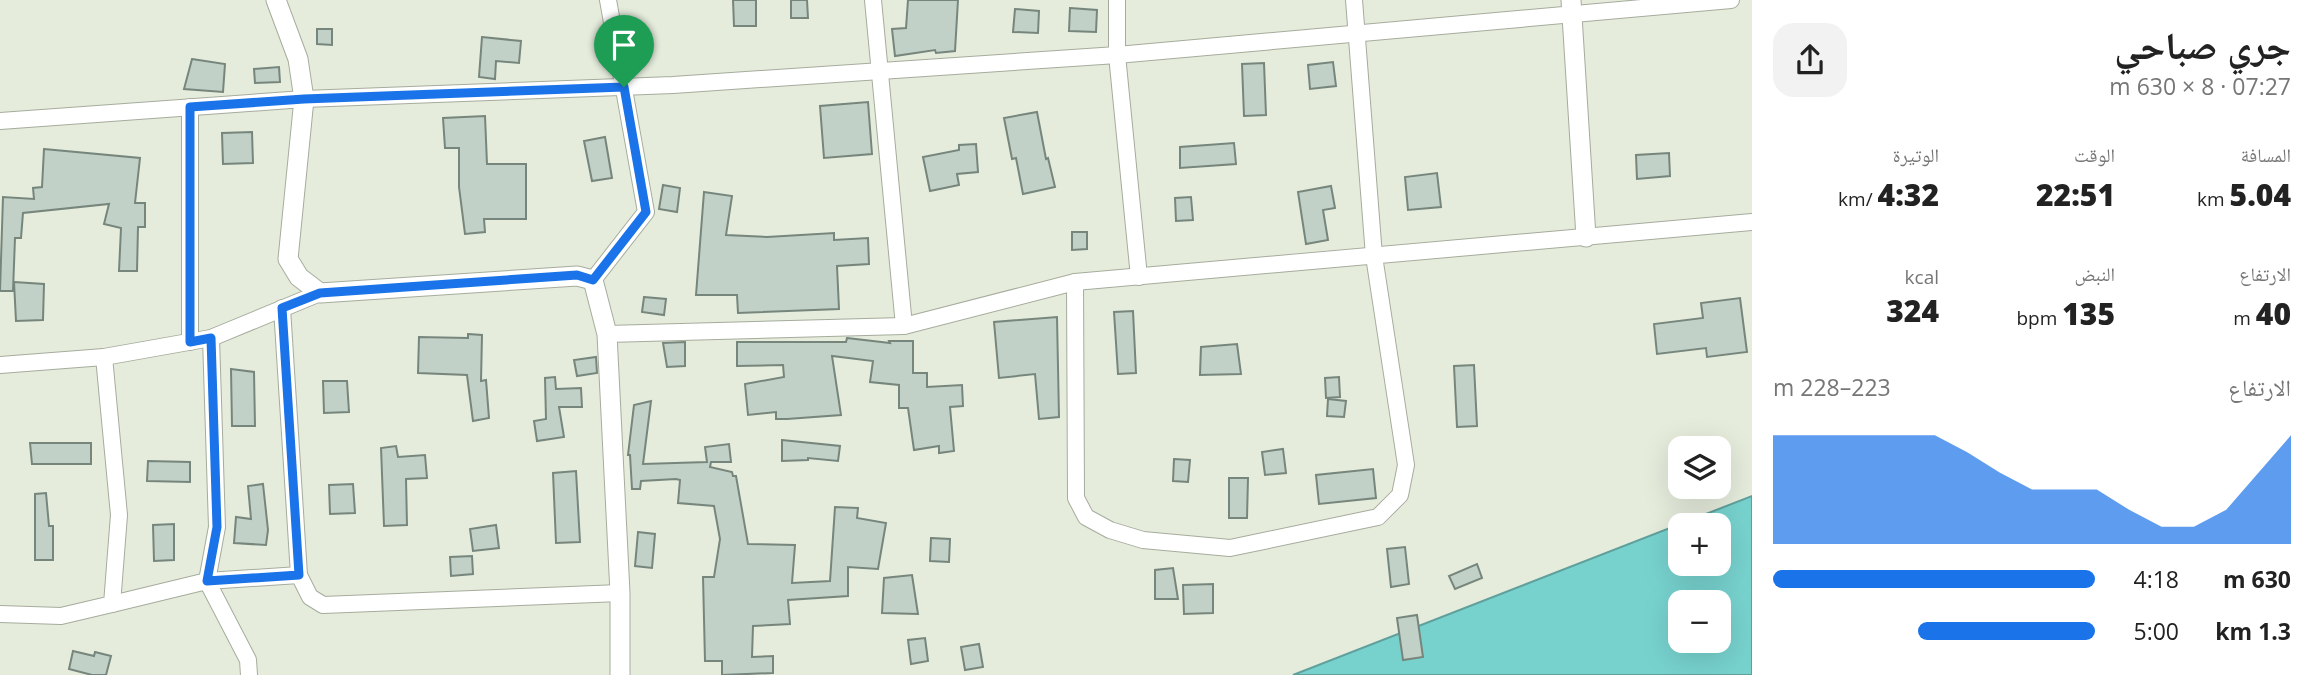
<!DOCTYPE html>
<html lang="ar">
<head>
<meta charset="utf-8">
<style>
	:root { --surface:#fff; --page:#f2f2f2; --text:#222; --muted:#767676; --accent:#1a73e8 }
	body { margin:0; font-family:"Open Sans","Noto Naskh Arabic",sans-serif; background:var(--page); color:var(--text); direction:rtl; height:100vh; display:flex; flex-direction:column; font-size:26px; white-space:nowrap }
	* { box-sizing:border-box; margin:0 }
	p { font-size:23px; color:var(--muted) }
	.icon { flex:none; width:38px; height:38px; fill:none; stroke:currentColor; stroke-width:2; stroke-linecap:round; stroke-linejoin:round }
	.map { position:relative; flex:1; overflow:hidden; direction:ltr }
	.side { display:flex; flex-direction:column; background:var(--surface); width:560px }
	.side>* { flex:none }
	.fabs { position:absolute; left:1668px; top:436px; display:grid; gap:14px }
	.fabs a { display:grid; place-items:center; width:63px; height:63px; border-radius:14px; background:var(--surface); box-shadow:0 7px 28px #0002; font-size:35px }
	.pin { position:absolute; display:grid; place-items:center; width:60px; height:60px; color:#fff; margin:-72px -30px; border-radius:50% 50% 50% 0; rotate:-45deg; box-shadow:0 0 7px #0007 }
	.pin .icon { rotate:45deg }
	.round { display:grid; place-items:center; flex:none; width:74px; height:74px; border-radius:21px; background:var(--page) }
	.summary { display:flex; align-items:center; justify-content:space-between; height:119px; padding:0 21px }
	h1 { font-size:38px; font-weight:800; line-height:52px }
	.figures { display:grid; grid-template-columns:repeat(3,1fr); gap:10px; height:119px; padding:7px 21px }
	.figures div { display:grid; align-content:center }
	.figures b { font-size:30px; font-weight:800 }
	.figures small { font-size:19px; font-weight:400 }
	.figures p { font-size:19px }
	.chart { height:196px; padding:14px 21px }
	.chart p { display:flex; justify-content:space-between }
	.chart svg { width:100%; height:126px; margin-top:7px; fill:var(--accent); opacity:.7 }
	ul { padding:0 21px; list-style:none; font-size:23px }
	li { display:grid; grid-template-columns:112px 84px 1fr; align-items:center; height:52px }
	li i { height:18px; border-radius:9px; background:var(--accent) }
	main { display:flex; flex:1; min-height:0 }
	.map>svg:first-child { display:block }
	.water { fill:#77d2ce; stroke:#60a09c; stroke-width:2; fill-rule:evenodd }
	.building { fill:#c1d1c7; stroke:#77867d; stroke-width:2 }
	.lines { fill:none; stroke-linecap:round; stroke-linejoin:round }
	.minor-casing { stroke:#a6ac9d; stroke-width:18 }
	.tertiary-casing { stroke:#a6ac9d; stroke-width:21 }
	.minor { stroke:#fff; stroke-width:16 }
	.tertiary { stroke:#fff; stroke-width:19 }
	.route-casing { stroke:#fff; stroke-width:14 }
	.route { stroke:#1a73e8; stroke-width:9 }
</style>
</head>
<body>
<main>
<section class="side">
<div class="summary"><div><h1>جري صباحي</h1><p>07:27 · 8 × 630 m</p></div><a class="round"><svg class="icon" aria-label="share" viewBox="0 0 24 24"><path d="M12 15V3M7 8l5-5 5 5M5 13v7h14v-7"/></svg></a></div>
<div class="figures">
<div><p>المسافة</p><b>5.04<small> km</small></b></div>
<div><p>الوقت</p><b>22:51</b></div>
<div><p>الوتيرة</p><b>4:32<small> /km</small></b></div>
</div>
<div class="figures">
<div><p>الارتفاع</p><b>40<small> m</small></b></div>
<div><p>النبض</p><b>135<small> bpm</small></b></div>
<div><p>kcal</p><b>324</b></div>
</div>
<div class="chart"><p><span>الارتفاع</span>223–228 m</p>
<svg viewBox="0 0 160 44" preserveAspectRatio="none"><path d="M0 44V6L10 6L20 6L30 6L40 6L50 6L60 12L70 19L80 25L90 25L100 25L110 32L120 38L130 38L140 32L150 19L160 6V44z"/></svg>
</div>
<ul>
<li><b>630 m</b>4:18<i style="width:100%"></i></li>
<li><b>1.3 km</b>5:00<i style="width:55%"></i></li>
</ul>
</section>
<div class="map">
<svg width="1752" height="675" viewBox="0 0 1752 675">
	<rect width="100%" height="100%" fill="#e5ecdc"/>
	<path class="water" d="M1752,496v179h-459zM1680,525h38v39h-38zM1680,602h38v38h-38z"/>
	<g class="building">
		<path d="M733,0h23v26h-22z"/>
		<path d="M791,0h16l1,18h-17z"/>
		<path d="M908,0h50l-3,51 -19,2 -1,-3 -40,6 -3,-27 14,-1z"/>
		<path d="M1070,8l27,2 -1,22 -27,-1z"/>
		<path d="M1015,9l24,2 -1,22 -25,-1z"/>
		<path d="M317,29h15v16l-15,-1z"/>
		<path d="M482,37l39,4 -2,22 -23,-2 -1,18 -16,-2z"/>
		<path d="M192,59l33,5 -2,28 -39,-3z"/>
		<path d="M1333,62l3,24 -26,3 -2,-24z"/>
		<path d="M1264,63l2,52 -22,1 -2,-52z"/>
		<path d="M279,67l1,15 -25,1 -1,-14z"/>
		<path d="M868,102l4,52 -48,4 -4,-52z"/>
		<path d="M1037,112l9,47 2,-1 7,29 -32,7 -7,-36 -4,1 -8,-41z"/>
		<path d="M485,116l2,48h39v55h-42l1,13 -20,2 -6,-47v-39h-14l-2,-30z"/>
		<path d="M252,132l1,31 -30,1 -1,-31z"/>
		<path d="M605,137l7,41 -20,3 -8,-40z"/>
		<path d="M1234,143l2,21 -56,4v-21z"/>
		<path d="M976,144l2,28 -21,2 2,11 -29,6 -7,-34 36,-7v-5z"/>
		<path d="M44,149l96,9 -5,45h10v24h-7l-1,44h-18l2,-43 -17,-4 5,-20 -86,9 -2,25h-6l-2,53h-13l3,-94 31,2 -1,-11 9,-1z"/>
		<path d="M1669,153l1,23 -33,3 -1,-24z"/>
		<path d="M1437,173l4,34 -33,3 -3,-33z"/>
		<path d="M663,185l17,3 -3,24 -18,-3z"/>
		<path d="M1331,186l4,22 -12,2 5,30 -22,4 -8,-52z"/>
		<path d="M704,192l28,4 -6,39 41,2 67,-4v7l34,-2 1,26 -32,2 2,43 -101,4 -1,-18h-41z"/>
		<path d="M1191,197l2,23 -17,1 -1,-23z"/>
		<path d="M1072,232h15v17l-15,1z"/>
		<path d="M14,282l30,2 -1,36 -27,1z"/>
		<path d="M644,297l22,2 -2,16 -22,-3z"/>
		<path d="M1740,298l7,54 -40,5 -1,-9 -49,6 -3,-30 49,-6 -2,-15z"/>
		<path d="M1133,311l3,62 -18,1 -4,-62z"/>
		<path d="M1057,317l2,100 -20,2 -4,-45 -36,4 -5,-56z"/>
		<path d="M468,334l14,1 -1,46 5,-1 3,38 -16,3 -6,-46 -49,-2 1,-36 49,1z"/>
		<path d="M847,338l43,5 -1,-2h24v32h14v14l35,-2 1,21 -13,1 4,44 -15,2v-7l-25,4 -6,-42h-9v-23l-29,-3 3,-21 -41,-5 9,59 -54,4h-11v-7l-28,3 -3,-31 39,-7 -1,-12 -46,1v-24h109z"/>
		<path d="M685,342v24l-18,1 -4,-24z"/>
		<path d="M1237,344l4,30 -41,1 1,-28z"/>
		<path d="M596,357l1,16 -20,3 -3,-16z"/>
		<path d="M1474,365l3,61 -20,1 -3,-61z"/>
		<path d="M231,369l23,3 1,54h-23z"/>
		<path d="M555,377l1,12 25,-1 1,19h-23l5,30 -27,4 -3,-20 12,-2 -1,-41z"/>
		<path d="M1339,377l1,20 -14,1 -1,-20z"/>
		<path d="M323,381h24l2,31 -25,1z"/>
		<path d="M1328,399l18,2 -2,16 -17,-1z"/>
		<path d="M651,401l-8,63 64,-2 -2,-15 24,-3 2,18h-20l-1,5 22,5 1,4h3l12,68 47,1 -3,38 38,-2 5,-74 23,1 -1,10 29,5 -8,46 -30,-2v29l-60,4 2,24 -37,2 -1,31 21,-1v17l-51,2v-14h-17l-2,-84h11l6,-38 -6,-33 -36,-3 2,-23 -4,-1 -35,2 -1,8h-8l-2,-34h-2l6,-50z"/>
		<path d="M782,440l58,6 -2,15 -30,-3v2l-26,1z"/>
		<path d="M30,443h61v21h-59z"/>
		<path d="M396,446l2,11 27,-2 2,23 -21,1 1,46 -23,1 -3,-78z"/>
		<path d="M1283,449l3,24 -21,2 -3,-23z"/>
		<path d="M1174,459l16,1 -2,22 -15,-1z"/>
		<path d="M148,461l42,1v20l-43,-1z"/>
		<path d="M1373,469l3,29 -57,6 -3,-29z"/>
		<path d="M576,471l4,71 -24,1 -3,-70z"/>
		<path d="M1229,478h19l-1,40h-18z"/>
		<path d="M263,484l5,46 -2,15 -32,-2 2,-26 15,2 -3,-33z"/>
		<path d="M353,484l2,29 -25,1 -1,-29z"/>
		<path d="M46,493l3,33h4v34h-18v-66z"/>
		<path d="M174,524v36l-20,1 -1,-36z"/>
		<path d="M496,525l3,23 -26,3 -3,-22z"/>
		<path d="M638,532l17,2 -3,34 -17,-2z"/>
		<path d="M931,538l19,1 -1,23 -19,-1z"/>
		<path d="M1405,547l4,37 -18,3 -4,-38z"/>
		<path d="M472,556l1,18 -22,2 -1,-19z"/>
		<path d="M1477,564l5,14 -27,11 -6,-13z"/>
		<path d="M1173,568l5,31h-23v-29z"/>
		<path d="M912,575l6,39 -36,-1 2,-35z"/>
		<path d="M1213,584v29l-29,1 -1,-29z"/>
		<path d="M1417,615l6,42 -20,3 -6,-42z"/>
		<path d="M925,638l3,23 -17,3 -3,-24z"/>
		<path d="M979,644l4,23 -18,3 -4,-23z"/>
		<path d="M73,651l21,5 1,-4 16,4 -5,19h-14l-23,-6z"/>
	</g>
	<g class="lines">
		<g class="minor-casing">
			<g id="minor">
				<path d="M873,0l31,326"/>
				<path d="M1117,0v55l22,222"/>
				<path d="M190,107v235"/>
				<path d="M0,121l304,-22 369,-14 444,-30 614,-55"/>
				<path d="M593,280l53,-68 -38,-212"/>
				<path d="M1075,282l1,216 10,19 24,13 33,10 87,8 148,-31 22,-22 6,-30 -32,-209 -20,-256"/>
				<path d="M282,308l17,267 11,22 13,8 297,-12"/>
				<path d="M607,334l297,-8 171,-44 677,-60"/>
				<path d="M211,338l6,189 -10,54 41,79 1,15"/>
				<path d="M0,365l104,-8 107,-19 109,-45"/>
				<path d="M112,604l95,-23 92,-6"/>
				<path d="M0,614l61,2 51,-12 7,-89 -15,-158"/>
			</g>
		</g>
		<g class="tertiary-casing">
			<g id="tertiary">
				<path d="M276,0l22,59 6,40 -16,160 11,18 21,16 257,-17 16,4 14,54 13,259v82"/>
				<path d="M1571,0l15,237"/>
			</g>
		</g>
		<use href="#minor" class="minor"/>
		<use href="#tertiary" class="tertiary"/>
	</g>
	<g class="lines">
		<g class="route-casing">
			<path id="route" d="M624,87l22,125 -53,68 -16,-5 -257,18 -38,15 17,267 -92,6 10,-54 -6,-189 -21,4v-235l114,-8z"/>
		</g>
		<use href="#route" class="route"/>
	</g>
</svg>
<div class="fabs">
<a><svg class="icon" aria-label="layers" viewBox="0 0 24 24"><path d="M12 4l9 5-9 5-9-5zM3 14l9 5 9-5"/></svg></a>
<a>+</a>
<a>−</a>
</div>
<div class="pin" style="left:624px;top:87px;background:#1e9e55"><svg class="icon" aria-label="arrive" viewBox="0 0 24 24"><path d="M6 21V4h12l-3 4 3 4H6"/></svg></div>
</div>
</main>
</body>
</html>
